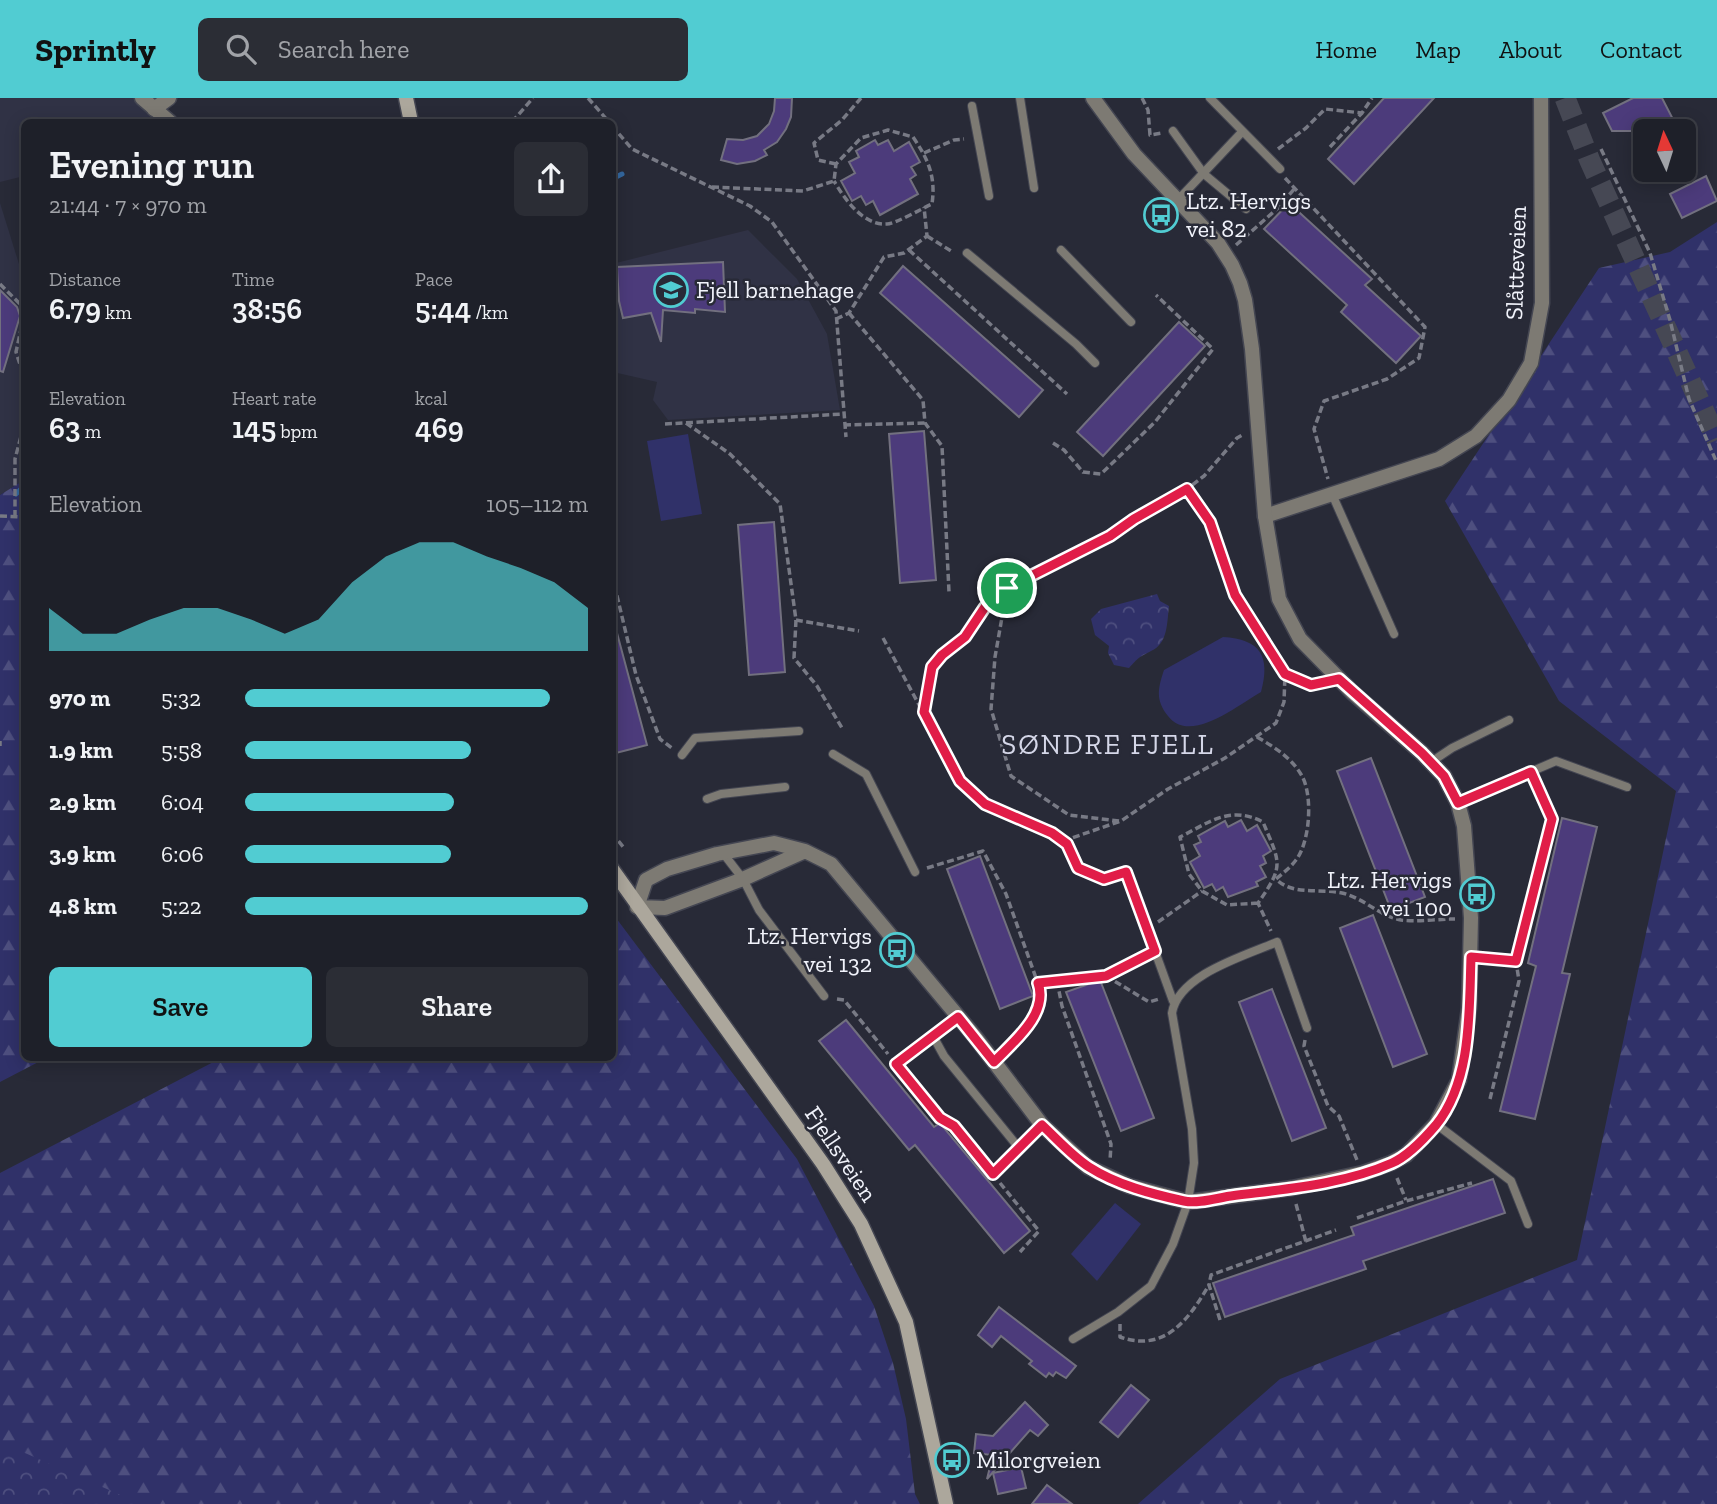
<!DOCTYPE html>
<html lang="en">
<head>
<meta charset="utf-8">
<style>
	:root { --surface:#1e2029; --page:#2b2d35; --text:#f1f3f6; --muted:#a1a3a8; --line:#3c3e46; --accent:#51ccd2 }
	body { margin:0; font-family:"Zilla Slab",serif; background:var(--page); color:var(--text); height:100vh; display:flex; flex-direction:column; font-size:26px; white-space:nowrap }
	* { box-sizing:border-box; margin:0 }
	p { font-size:23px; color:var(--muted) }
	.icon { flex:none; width:38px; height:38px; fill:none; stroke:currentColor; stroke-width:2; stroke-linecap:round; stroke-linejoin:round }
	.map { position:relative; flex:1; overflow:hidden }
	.panel { position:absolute; left:21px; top:21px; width:595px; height:942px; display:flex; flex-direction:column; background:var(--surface); border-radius:10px; box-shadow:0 4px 18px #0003,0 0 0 2px var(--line) }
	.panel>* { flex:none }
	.needle { width:46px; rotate:356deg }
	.fabs { position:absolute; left:1633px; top:21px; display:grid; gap:14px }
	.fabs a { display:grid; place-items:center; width:63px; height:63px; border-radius:10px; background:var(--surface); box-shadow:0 4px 18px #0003,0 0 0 2px var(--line); font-size:35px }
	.pin { position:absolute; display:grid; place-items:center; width:60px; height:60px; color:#fff; margin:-30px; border:4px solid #fff; border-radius:50%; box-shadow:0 2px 7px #0007 }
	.round { display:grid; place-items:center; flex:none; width:74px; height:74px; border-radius:10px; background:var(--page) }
	.head { display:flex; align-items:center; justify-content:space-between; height:119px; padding:0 28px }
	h1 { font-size:38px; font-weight:600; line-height:52px }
	.stats { display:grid; grid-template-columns:repeat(3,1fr); gap:10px; height:119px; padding:7px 28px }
	.stats div { display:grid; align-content:center }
	.stats b { font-size:30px; font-weight:600 }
	.stats small { font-size:19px; font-weight:400 }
	.stats p { font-size:19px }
	.chart { height:196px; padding:14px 28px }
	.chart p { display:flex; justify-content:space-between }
	.chart svg { width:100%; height:126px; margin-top:7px; fill:var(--accent); opacity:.7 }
	.cta { display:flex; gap:14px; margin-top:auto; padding:14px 28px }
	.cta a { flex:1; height:80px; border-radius:10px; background:var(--accent); color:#111; font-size:28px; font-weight:600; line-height:80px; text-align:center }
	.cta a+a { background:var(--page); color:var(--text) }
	ul { padding:0 28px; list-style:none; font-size:23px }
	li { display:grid; grid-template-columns:112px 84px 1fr; align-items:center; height:52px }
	li i { height:18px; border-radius:9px; background:var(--accent) }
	header { display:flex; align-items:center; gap:42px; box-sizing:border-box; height:98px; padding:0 35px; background:var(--accent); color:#111 }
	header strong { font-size:33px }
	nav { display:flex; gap:38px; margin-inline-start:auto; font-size:24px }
	.search { width:490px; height:63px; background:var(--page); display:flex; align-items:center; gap:18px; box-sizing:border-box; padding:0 24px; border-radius:10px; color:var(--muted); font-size:26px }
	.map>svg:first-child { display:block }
	.built { fill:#303245 }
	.grass { fill:#303169 }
	.forest { fill:url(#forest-firs) }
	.park { fill:url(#park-crowns) }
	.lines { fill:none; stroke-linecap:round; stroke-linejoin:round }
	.stream { stroke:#3468a0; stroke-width:5 }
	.building { fill:#4c3b7b; stroke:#72707f; stroke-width:2 }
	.motorway-tunnel { stroke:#464854; stroke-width:21; stroke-dasharray:21 10; stroke-linecap:butt }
	.service-casing { stroke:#444652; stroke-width:10 }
	.minor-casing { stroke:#444652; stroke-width:17 }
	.secondary-casing { stroke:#444652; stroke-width:17 }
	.path { stroke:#787a85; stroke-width:3.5; stroke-dasharray:7 3.5; stroke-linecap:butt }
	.service { stroke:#7d7a73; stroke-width:8 }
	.minor { stroke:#7d7a73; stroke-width:14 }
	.secondary { stroke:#aca79c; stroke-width:14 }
	.route-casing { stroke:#fff; stroke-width:14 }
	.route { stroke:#e11d48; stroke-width:9 }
	.labels { text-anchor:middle; stroke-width:5; stroke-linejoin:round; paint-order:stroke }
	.poi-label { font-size:24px; fill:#f1f3fb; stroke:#282a37; text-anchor:start }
	.street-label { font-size:24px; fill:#f1f3fb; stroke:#282a37 }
	.quarter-label { font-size:28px; letter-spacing:2px; fill:#d5d7e8; stroke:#282a37 }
</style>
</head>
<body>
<header>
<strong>Sprintly</strong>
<div class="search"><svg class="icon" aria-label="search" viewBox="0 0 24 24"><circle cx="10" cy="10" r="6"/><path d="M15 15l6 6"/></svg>Search here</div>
<nav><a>Home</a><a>Map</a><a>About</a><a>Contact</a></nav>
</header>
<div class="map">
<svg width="1717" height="1406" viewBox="0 0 1717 1406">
	<defs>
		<pattern id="forest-firs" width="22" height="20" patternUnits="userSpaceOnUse" patternTransform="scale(1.75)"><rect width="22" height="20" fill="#303169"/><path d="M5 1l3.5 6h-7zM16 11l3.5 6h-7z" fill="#4e4f7f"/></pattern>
		<pattern id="park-crowns" width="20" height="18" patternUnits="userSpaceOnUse" patternTransform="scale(1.75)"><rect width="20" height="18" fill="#303169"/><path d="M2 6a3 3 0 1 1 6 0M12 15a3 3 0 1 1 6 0" fill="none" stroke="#4e4f7f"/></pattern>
	</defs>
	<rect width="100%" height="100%" fill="#282a37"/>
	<g class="built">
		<path d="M0,0h135l11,13 14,11h-136v54l-24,6z"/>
		<path d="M0,105l24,77v200l-24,15z"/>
		<path d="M748,132l49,49 30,55 13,76 -172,10 -15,-20 4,-18 -44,-10 -1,-108z"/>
	</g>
	<g class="grass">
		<path d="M688,336l14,80 -41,7 -14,-80z"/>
		<path d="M1223,539c37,2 48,19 38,55 -23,13 -71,53 -93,24 -13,-16 -10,-28 -4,-46z"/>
		<path d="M1115,1105l26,21 -44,57 -26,-27z"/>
	</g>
	<g class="forest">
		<path d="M1717,124v1282h-579l142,-125 297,-119 99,-469 -117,-90 -114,-200 154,-233 71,-16z"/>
		<path d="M24,382v577h24l-48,25v-587z"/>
		<path d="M613,816l184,245 77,147 19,57 13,56 9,75 5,10h-920v-331l223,-116h389z"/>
	</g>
	<g class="park">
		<path d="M1157,496l3,7 9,5c-2,16 -1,38 -18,45 -13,7 -12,6 -22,17l-15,-3 -6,-12 1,-7 -14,-11 -4,-16 10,-10z"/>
		<path d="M0,1344l141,62h-141z"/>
	</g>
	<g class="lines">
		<g class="stream">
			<path d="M612,81l10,-5"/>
			<path d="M16,396l8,-8"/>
		</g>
	</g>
	<g class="building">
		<path d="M775,0h17l-1,19 -5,12 -9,13 -13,8 3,5 -12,6 -18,3 -16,-4 6,-21 16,1 14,-4 12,-12 5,-13z"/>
		<path d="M1384,0h50l-80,86 -26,-25z"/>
		<path d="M1633,0h29l17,33h-67l-9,-18z"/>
		<path d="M875,42l3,5 10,-5 6,11 15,-9 11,20 -9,5 5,8 -6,4 8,15 -38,21 -7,-14 -7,4 -5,-9 -9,5 -11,-20 14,-8 -6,-11 10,-5 -3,-6z"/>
		<path d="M1706,78l11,25 -35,17 -12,-24z"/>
		<path d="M1289,105l83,76 -7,6 56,51 -25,27 -55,-51 6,-7 -83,-76z"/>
		<path d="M723,164l2,50 -30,-3v4l-32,-3 -2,32 -10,-29 -28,5 -4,-17 -2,-34z"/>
		<path d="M903,168l140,124 -24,27 -139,-124z"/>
		<path d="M0,192l17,17 3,9 -17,56 -3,-1z"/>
		<path d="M1179,224l26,24 -102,110 -26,-24z"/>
		<path d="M924,333l12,149 -36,3 -11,-149z"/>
		<path d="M774,424l11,150 -36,3 -11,-150z"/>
		<path d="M617,535l30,112 -35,9v-120z"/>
		<path d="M1371,660l54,139 -34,13 -54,-139z"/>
		<path d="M1562,720l35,9 -35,146 8,1 -35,145 -35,-8 36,-145 -8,-3z"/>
		<path d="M1241,722l6,11 10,-6 14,26 -8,5 3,7 -6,3 6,11 -10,5 2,4 -30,11 -5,-10 -7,4 -4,-7 -8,4 -14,-26 10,-6 -6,-11 7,-3 -3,-6 27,-15 3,6z"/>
		<path d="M980,758l53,140 -33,13 -53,-140z"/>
		<path d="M1373,817l54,139 -34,13 -53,-139z"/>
		<path d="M1100,882l54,138 -33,13 -55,-139z"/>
		<path d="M1272,891l54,139 -34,13 -53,-139z"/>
		<path d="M846,922l88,107 6,-4 90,108 -26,22 -89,-108 -6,5 -90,-109z"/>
		<path d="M1493,1081l12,34 -142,48 3,8 -141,48 -12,-34 141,-48 -3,-8z"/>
		<path d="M999,1209l77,59 -10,12 -10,-6 -3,4 -4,-3 -3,4 -17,-13 3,-3 -31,-25 -9,11 -14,-12z"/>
		<path d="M1131,1287l18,15 -31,37 -18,-15z"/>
		<path d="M1025,1304l23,23 -10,11 -8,-6 -43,49 6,-24 -19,-2 2,-19 17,2z"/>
		<path d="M1021,1369l5,21 -28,6 -5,-21z"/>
		<path d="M1047,1387l25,19h-40z"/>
	</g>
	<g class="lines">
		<path class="motorway-tunnel" d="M1565,0l25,63 127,279"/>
		<g class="service-casing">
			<g id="service">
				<path d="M1020,0l14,90"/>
				<path d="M1210,0l70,71"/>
				<path d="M972,8l17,90"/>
				<path d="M1173,33l31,43 42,35"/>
				<path d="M1177,103l65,-69"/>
				<path d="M1061,152l70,72"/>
				<path d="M967,155l109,91 19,19"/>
				<path d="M1332,396l62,140"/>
				<path d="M833,656l33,20 49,98"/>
				<path d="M682,657l13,-17 104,-7"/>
				<path d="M1431,664l21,-14 57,-28"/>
				<path d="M707,701l14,-5 64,-7"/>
				<path d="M1458,705l98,-42 71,26"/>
				<path d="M723,755l20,26 16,31 65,86"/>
				<path d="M1126,773l47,130"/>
				<path d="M933,938l11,20 75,92"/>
				<path d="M896,966l62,-47"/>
				<path d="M1436,1026l75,57 17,43"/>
				<path d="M993,1076l49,-49"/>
				<path d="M1073,1241l45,-27 33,-26 22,-42 15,-42 6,-39 -2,-34 -20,-116c6,-38 72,-57 105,-71l30,86"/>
			</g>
		</g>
		<g class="minor-casing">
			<g id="minor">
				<path d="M142,0l28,24"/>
				<path d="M154,11l15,-11"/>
				<path d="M1265,418l174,-57 37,-23 33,-36 22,-37 11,-60 -1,-205"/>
				<path d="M805,753l-62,28 -78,29 -28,-1 9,-27 21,-11 50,-15 57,-11 31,8 26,13 145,174 66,87 46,42 41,19 59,16 104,-14 71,-15 28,-10 15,-8 30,-31 23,-44 10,-72 2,-90 -7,-92 -6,-23 -14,-27 -22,-23 -69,-60 -53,-54 -21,-40 -14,-83 -13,-167 -7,-49 -5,-17 -8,-18 -14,-22 -84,-89 -41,-56"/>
			</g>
		</g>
		<g class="secondary-casing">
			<g id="secondary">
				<path d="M406,0l5,24"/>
				<path d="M612,771l211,295 38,60 45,98 40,182"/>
			</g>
		</g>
		<g class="path">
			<path d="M588,0l21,24"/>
			<path d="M1142,0l6,12 2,25 12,-2"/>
			<path d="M512,24l21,-24"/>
			<path d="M612,28l20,23 118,57 22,16 64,89 10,126"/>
			<path d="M1330,49l32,-34"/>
			<path d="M1278,51l28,-21 19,-19 37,4 10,-15"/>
			<path d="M1601,51l49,104 20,67 19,79 28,64"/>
			<path d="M924,55l30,-13 10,-1"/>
			<path d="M836,66l-18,-4 -4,-17 28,-23 19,-22"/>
			<path d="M1285,80l140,149 -6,31 -32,21 -63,22 -10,28 14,50"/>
			<path d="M712,89l91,4 31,-10 2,-17 25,-26 27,-8 25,7c15,22 23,39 19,67 -9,4 -37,20 -45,20 -24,2 -43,-26 -53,-43"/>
			<path d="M927,138l24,15"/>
			<path d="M1236,147l42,-37 17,-20"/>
			<path d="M909,152l158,144"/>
			<path d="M0,186l24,24"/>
			<path d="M849,215l74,87 2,23 17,23 7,146"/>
			<path d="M24,218l-8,36 8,25"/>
			<path d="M836,221l13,-6 35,-56 20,-4 23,-17 -3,-29"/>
			<path d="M612,313l3,-8"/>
			<path d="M686,325l44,31 50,50 16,116 63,11"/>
			<path d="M665,326l178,-10"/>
			<path d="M844,327l81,-2"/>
			<path d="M1053,345l11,7 19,22 18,2 54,-52 58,-73 -57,-54"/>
			<path d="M0,418l24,1"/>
			<path d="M15,419v-58l9,-34"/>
			<path d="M612,477l24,100 24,64 13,10"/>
			<path d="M1007,491l-12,68 -4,52 20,67 58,39 50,6"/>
			<path d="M984,509l18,11"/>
			<path d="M796,522l-2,38 23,28 25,42"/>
			<path d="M883,540l77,143 25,23 68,29 14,11 11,24 26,11 11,-4"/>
			<path d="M1285,576l26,11 12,-3"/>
			<path d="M924,613l8,-44 10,-12 23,-18 19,-30 23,-19 103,-52 24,-18 53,-29 17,-13 33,-38 7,-4"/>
			<path d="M1257,639c17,10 35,21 45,39 11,20 8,66 -6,84 -6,8 -13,13 -20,19 17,17 43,9 66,14 22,5 37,23 59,27 17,2 37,-1 54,-1"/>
			<path d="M0,643v5"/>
			<path d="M612,735l12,15"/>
			<path d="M1063,743l58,-20 47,-32 57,-31 51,-35 8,-21 1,-28 -50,-79 -25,-73 -23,-33"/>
			<path d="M927,770l56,-17 23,43 35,98 -9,31 -28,28"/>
			<path d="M1258,805l-31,2 -25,-14 -13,-17 -9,-37c30,-15 50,-32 83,-15 17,41 22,43 -5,81l13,28"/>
			<path d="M1158,824l44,-31"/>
			<path d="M1487,860l29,3"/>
			<path d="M1106,878l43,26 10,-3"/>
			<path d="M1057,883l5,25 49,138 -1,17"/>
			<path d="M1038,885l68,-7 37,-18"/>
			<path d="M837,901l7,1 44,54"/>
			<path d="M1305,942l-1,6 24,60 11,10 18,44"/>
			<path d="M904,975l36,45 14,8 32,40"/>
			<path d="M1490,1001l29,-118 -3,-20 36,-142 -16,-35"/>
			<path d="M1397,1080l9,22"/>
			<path d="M1000,1085l39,48 -19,21"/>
			<path d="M1296,1106l10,38"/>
			<path d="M1357,1120l49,-17 66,-18"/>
			<path d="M1220,1222l-11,-35 2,-10 125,-45"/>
			<path d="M1120,1226v13c45,16 69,-18 89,-52"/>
		</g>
		<use href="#service" class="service"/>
		<use href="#minor" class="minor"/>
		<use href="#secondary" class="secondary"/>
	</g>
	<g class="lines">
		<g class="route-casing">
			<path id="route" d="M1187,391l23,33 25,73 50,79 26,11 28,-6 83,74 22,23 14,27 73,-31 21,47 -36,142 -45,-4c-2,55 1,123 -35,168 -12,14 -28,31 -44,38 -50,22 -108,26 -161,33 -14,2 -33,8 -47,5 -32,-7 -67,-16 -95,-34 -17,-11 -32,-28 -47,-42l-49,49 -39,-48 -14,-8 -44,-54 62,-47 36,45c19,-20 55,-48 44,-79l68,-7 49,-25 -29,-79 -22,7 -26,-11 -11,-24 -15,-11 -67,-29 -25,-23 -36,-69 8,-45 10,-12 23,-18 20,-30 22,-19 103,-52 24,-17z"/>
		</g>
		<use href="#route" class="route"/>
	</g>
	<defs>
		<g id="bus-ring" transform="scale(1.75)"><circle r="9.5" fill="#282a37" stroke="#51ccd2" stroke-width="1.5"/><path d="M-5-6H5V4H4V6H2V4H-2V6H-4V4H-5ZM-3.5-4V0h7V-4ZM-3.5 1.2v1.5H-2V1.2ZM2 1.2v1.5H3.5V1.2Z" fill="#51ccd2"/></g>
		<g id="school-ring" transform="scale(1.75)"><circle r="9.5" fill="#282a37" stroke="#51ccd2" stroke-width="1.5"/><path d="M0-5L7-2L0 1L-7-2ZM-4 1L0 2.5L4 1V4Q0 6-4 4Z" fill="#51ccd2"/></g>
	</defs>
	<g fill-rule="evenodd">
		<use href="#bus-ring" x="1161" y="117"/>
		<use href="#school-ring" x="671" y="192"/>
		<use href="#bus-ring" x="1477" y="796"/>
		<use href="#bus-ring" x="897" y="852"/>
		<use href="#bus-ring" x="952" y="1362"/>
	</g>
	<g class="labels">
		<g class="poi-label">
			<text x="1186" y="111">Ltz. Hervigs<tspan x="1186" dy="28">vei 82</tspan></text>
			<text x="696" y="200">Fjell barnehage</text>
			<text x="1452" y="790" text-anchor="end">Ltz. Hervigs<tspan x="1452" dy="28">vei 100</tspan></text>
			<text x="872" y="846" text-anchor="end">Ltz. Hervigs<tspan x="872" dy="28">vei 132</tspan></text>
			<text x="976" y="1370">Milorgveien</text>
		</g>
		<g class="street-label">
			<text transform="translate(1516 165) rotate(-88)" y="8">Slåtteveien</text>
			<text transform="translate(841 1056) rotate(56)" y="8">Fjellsveien</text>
		</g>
		<g class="quarter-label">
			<text x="1108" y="656">SØNDRE FJELL</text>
		</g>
	</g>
</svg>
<div class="fabs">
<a><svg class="needle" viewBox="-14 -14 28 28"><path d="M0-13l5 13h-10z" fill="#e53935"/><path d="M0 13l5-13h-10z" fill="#a1a3a8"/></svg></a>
</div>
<div class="pin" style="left:1007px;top:490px;background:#1e9e55"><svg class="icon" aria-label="arrive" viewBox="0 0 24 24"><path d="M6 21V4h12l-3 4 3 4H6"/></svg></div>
<section class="panel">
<div class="head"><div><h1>Evening run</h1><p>21:44 · 7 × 970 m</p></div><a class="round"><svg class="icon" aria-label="share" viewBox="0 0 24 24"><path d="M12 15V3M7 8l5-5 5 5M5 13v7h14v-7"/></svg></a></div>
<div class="stats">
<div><p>Distance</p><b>6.79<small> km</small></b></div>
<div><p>Time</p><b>38:56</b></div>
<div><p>Pace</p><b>5:44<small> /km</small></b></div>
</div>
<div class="stats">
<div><p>Elevation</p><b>63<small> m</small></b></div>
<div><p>Heart rate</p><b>145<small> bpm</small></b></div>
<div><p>kcal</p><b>469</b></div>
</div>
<div class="chart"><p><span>Elevation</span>105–112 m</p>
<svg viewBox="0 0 160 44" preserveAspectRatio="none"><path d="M0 44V29L10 38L20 38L30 33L40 29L50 29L60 33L70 38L80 33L90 20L100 11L110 6L120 6L130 11L140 15L150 20L160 29V44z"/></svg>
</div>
<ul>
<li><b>970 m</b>5:32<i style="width:89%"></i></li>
<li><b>1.9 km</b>5:58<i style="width:66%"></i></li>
<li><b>2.9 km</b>6:04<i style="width:61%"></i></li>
<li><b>3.9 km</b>6:06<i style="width:60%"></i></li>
<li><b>4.8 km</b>5:22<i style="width:100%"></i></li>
</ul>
<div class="cta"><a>Save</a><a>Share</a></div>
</section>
</div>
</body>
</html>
